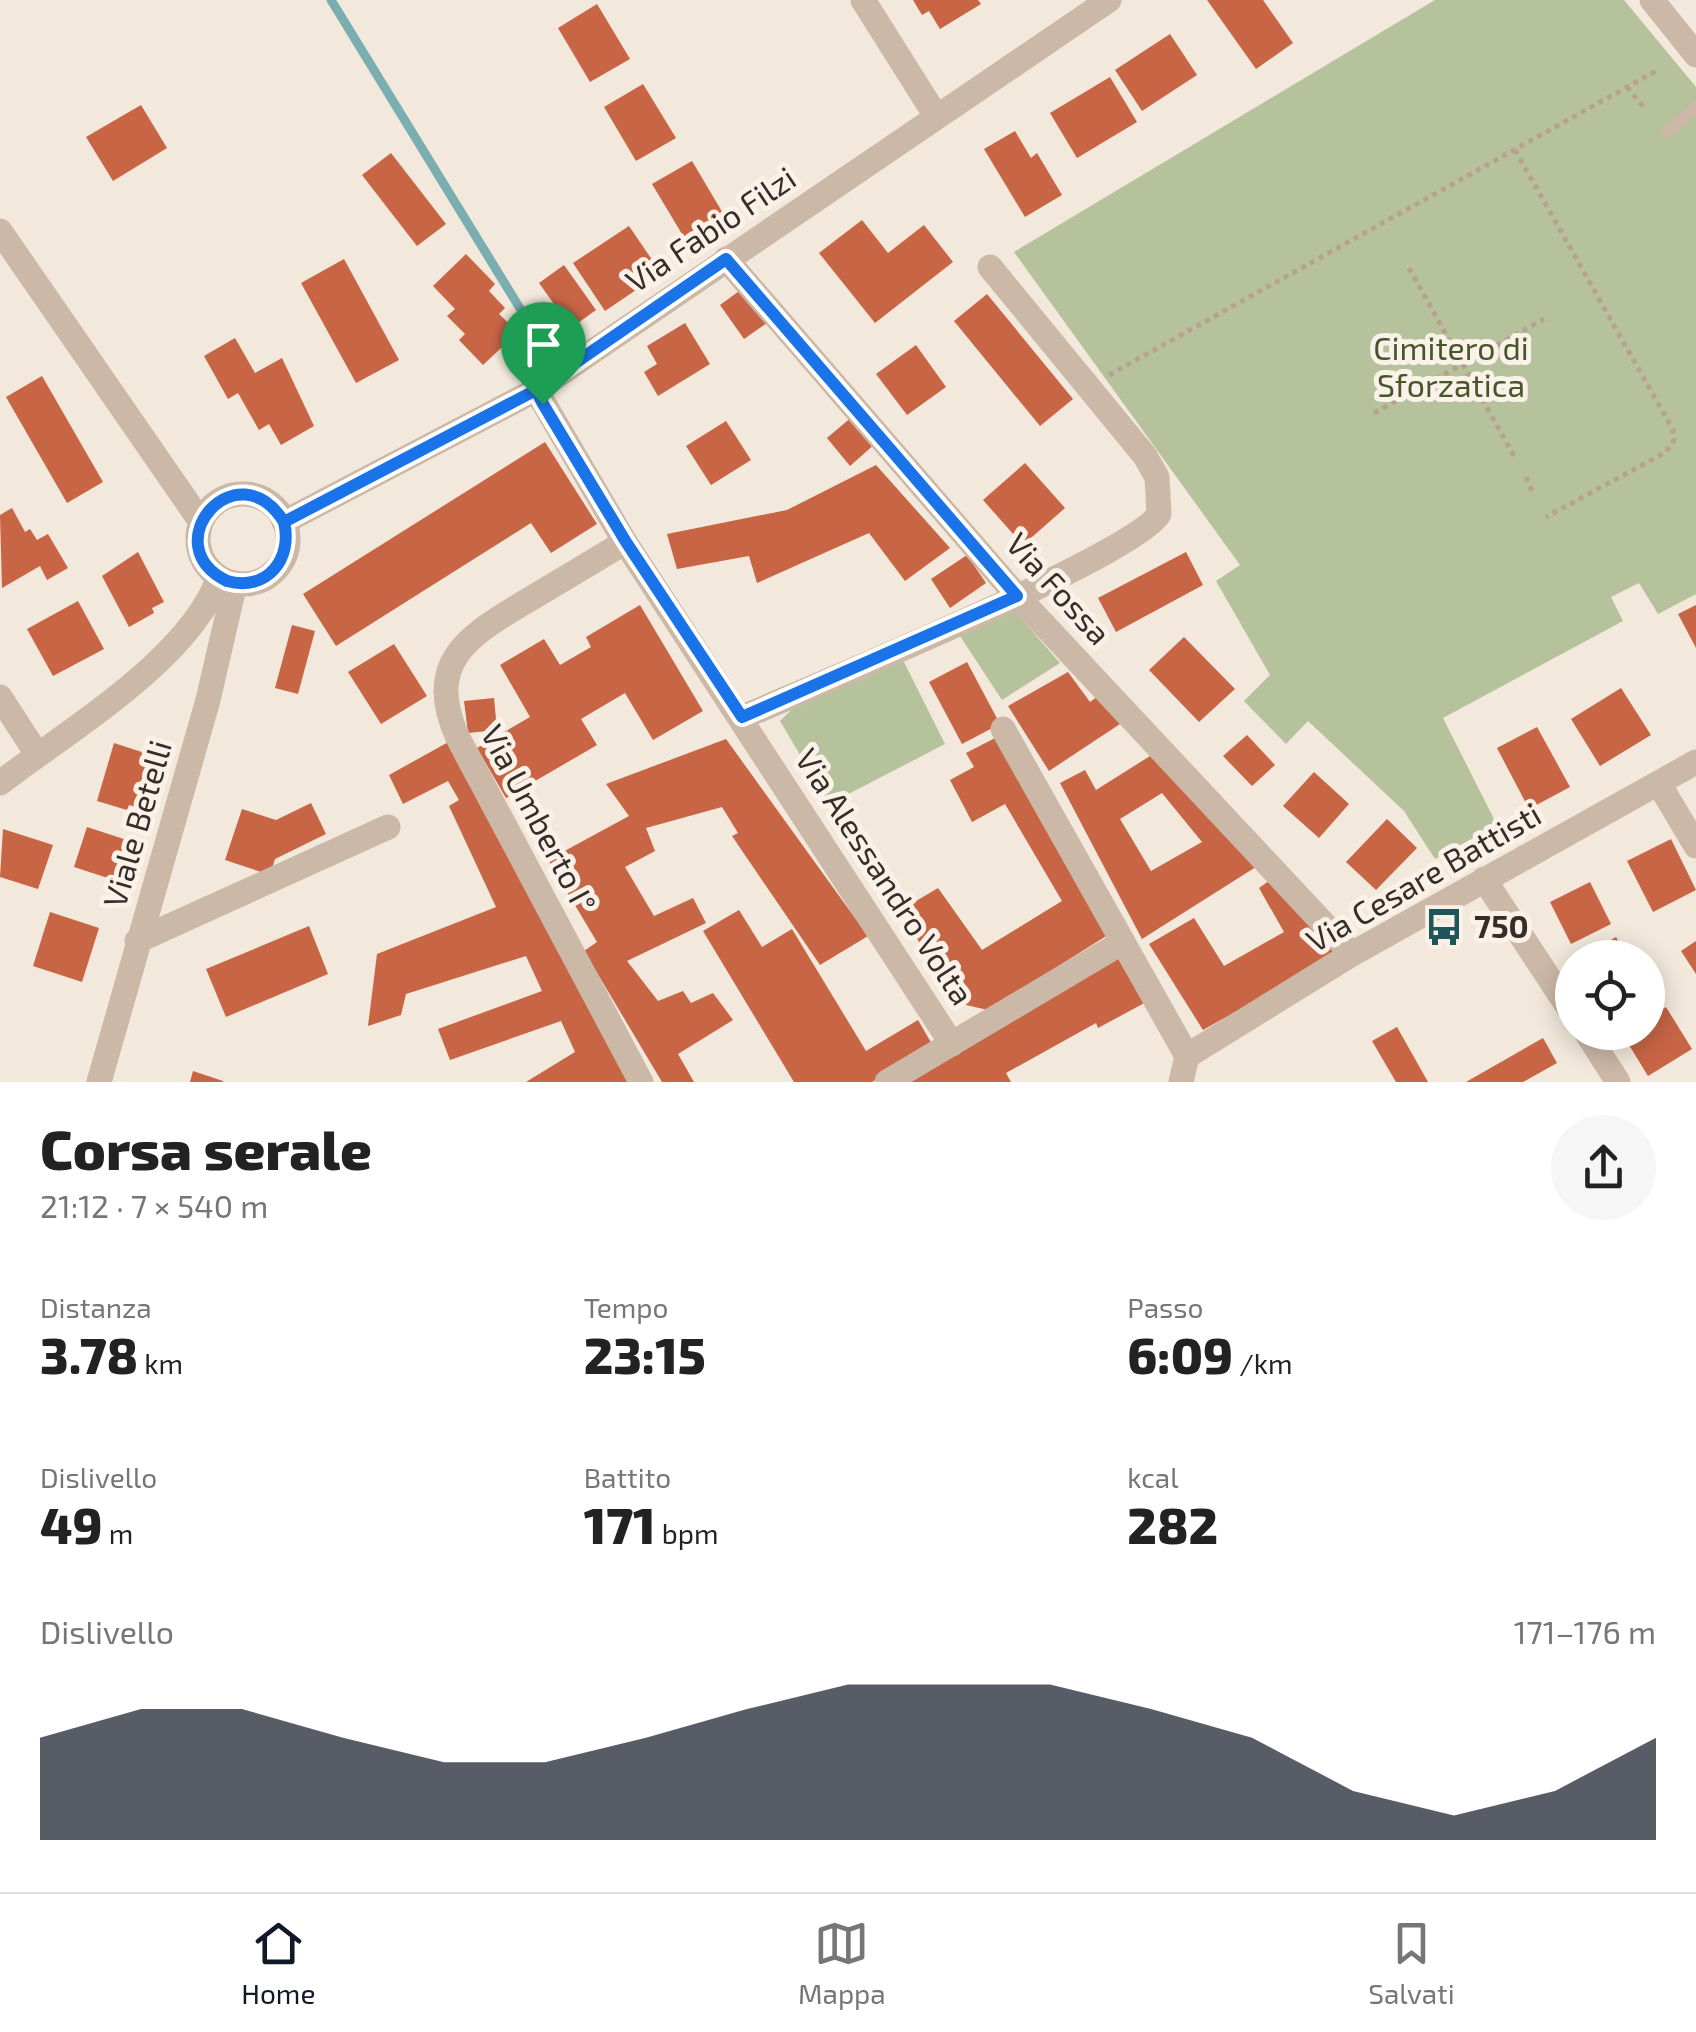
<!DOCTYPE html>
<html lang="it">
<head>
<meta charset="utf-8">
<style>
	:root { --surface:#fff; --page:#f6f6f6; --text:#222; --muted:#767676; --line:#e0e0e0; --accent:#111827 }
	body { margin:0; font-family:"Exo 2",sans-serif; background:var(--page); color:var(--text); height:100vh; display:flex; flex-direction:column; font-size:38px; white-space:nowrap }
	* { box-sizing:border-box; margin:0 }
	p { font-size:32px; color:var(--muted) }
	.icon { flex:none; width:55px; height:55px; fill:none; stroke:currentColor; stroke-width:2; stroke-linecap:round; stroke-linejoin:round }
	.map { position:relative; height:1082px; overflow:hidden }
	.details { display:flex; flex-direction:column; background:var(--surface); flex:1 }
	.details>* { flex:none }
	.fabs { position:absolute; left:1555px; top:940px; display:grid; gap:20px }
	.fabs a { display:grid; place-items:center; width:110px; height:110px; border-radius:50%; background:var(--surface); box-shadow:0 5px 25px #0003; font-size:50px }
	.pin { position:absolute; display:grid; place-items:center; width:85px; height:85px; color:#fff; margin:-102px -42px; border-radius:50% 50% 50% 0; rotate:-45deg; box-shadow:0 0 10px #0007 }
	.pin .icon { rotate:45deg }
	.round { display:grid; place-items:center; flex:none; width:105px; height:105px; border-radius:52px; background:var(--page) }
	.overview { display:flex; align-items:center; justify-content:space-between; height:170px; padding:0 40px }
	h1 { font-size:55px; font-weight:800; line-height:75px }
	.metrics { display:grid; grid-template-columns:repeat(3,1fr); gap:15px; height:170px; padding:10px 40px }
	.metrics div { display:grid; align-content:center }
	.metrics b { font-size:50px; font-weight:800 }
	.metrics small { font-size:28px; font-weight:400 }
	.metrics p { font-size:28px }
	.chart { height:280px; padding:20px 40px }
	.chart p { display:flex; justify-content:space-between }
	.chart svg { width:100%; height:180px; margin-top:10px; fill:var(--accent); opacity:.7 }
	.tabs { display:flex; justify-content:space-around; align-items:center; height:140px; border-top:2px solid var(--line); background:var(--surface); font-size:28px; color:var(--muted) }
	.tabs a { display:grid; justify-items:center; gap:5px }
	.tabs .on { color:var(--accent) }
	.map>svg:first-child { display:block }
	.green { fill:#b5c29b }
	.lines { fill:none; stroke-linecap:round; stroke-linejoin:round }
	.stream { stroke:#7aaeb0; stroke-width:9 }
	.building { fill:#c76545; fill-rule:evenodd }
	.path { stroke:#b7a292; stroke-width:5; stroke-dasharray:5 5; stroke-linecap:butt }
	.service { stroke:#cbb8a7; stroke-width:12 }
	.minor { stroke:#cbb8a7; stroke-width:25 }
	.tertiary { stroke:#cbb8a7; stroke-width:25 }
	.route-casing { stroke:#fff; stroke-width:20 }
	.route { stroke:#1a73e8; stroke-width:12 }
	.labels { text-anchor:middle; stroke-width:10; stroke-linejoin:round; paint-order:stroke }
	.street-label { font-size:32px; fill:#372d28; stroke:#faf2e8 }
	.park-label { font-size:32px; fill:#46562b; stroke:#faf2e8 }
	.poi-label { font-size:32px; font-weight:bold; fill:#372d28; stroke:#faf2e8; text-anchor:start }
</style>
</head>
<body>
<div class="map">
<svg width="1696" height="1082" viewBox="0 0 1696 1082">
	<rect width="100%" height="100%" fill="#f2e8dc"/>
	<g class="green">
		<path d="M1435,0h189l72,87v507l-38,20 -19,-31 -28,14 12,24 -180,97 54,107 -62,34 -31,-48 -96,-90 -22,23 -42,-43 26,-26 -54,-94 24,-16 -226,-313z"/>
		<path d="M1013,609l47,54 -58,37 -44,-67z"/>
		<path d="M901,656l44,88 -116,60 -49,-83 19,-19z"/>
	</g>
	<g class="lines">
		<path class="stream" d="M331,0l220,359"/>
	</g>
	<g class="building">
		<path d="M913,0h65l3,4 -41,25 -11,-18 -7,4z"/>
		<path d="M1207,0h56l30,43 -37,26z"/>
		<path d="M597,4l33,55 -40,23 -32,-54z"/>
		<path d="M1170,34l27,41 -55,36 -27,-41z"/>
		<path d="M1110,77l27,45 -60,36 -27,-45z"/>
		<path d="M643,84l33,54 -40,23 -32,-54z"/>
		<path d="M141,105l26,43 -54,33 -27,-44z"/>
		<path d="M1015,131l16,27 6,-5 25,42 -37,22 -41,-68z"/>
		<path d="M391,153l55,71 -29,22 -55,-71z"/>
		<path d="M692,161l32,54 -39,24 -33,-55z"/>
		<path d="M862,220l26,33 36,-28 29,37 -78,61 -56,-70z"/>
		<path d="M629,226l32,47 -56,38 -32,-48z"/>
		<path d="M466,254l29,30 -6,7 16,17 -6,6 19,18 -35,33 -24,-25 6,-6 -18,-18 8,-7 -22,-23z"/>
		<path d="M344,259l55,101 -43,23 -55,-100z"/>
		<path d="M564,265l32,45 -25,18 -32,-45z"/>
		<path d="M742,289l25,34 -23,16 -24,-34z"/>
		<path d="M987,294l86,105 -33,27 -86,-105z"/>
		<path d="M685,323l25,41 -52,32 -14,-24 13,-8 -10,-18z"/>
		<path d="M235,338l20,35 27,-15 32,68 -33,19 -12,-21 -10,6 -21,-37 -10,6 -24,-43z"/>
		<path d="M916,345l30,42 -39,28 -31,-41z"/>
		<path d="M42,376l61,106 -36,21 -61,-106z"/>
		<path d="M853,416l23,27 -26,23 -23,-28z"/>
		<path d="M726,421l25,39 -40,25 -25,-39z"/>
		<path d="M545,442l52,82 -46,29 -20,-30 -195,123 -33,-52z"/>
		<path d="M1025,463l40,45 -42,37 -40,-45z"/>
		<path d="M876,465l74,83 -45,33 -36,-48 -112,50 -8,-27 -72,13 -10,-35 120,-24z"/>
		<path d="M12,508l13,24 5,-3 7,11 11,-6 20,34 -21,12 -7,-14 -38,22 -2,-73z"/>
		<path d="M138,552l26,50 -12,6 2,5 -25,14 -27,-51z"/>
		<path d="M1186,552l17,33 -87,47 -18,-34z"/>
		<path d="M967,555l19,28 -36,25 -19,-29z"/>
		<path d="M78,601l26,48 -51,27 -26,-47z"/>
		<path d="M640,605l63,106 -50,29 -28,-47 -44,26 16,26 -91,53 -29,-50 53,-31 -30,-52 44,-26 16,26 31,-18 -5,-10z"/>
		<path d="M1696,605v43l-18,-34z"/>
		<path d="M292,625l23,6 -17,63 -23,-6z"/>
		<path d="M1184,637l51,52 -36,33 -50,-52z"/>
		<path d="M394,644l33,52 -46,28 -33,-52z"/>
		<path d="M967,662l33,62 -38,20 -33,-62z"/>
		<path d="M1068,672l22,30 8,-6 22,28 -71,47 -41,-65z"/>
		<path d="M1621,688l30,47 -51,31 -29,-47z"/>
		<path d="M494,698l3,32 -29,3 -4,-32z"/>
		<path d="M1537,727l33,60 -41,22 -32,-61z"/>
		<path d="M1247,735l28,30 -23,21 -29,-30z"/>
		<path d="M999,736l112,197 -123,77 -35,-8 -52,-92 37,-22 44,62 80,-49 -57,-97 -33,18 -22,-42 24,-13 -8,-14z"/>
		<path d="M726,739l142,197 -48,29 -88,-129 6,-3 -16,-26 -76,21 9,23 -30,16 29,49 39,-18 13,25 -79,38 31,40 25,-10 8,12 22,-10 20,27 -55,34 16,28h-32l-78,-131 13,-9 -49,-82 81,-44 -23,-32z"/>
		<path d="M452,740l182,342h-108l49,-30 -14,-31 -111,39 -12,-31 104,-38 -16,-35 -120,38 -5,21 -33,11 9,-72 119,-47 -47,-101 10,-6 -11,-19 -45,23 -14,-29z"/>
		<path d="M114,743l34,11 -2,7 16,4 -14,45 -19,-5 -2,5 -30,-9z"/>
		<path d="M1158,751l101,114 -117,74 -82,-156 25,-13 11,20zM1162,793l40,49 -51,29 -31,-52z"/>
		<path d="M1314,772l35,32 -30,34 -36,-32z"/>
		<path d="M311,803l15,31 -51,25 -5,16 -45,-15 17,-51 34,11z"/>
		<path d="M1387,819l30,29 -41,42 -30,-28z"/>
		<path d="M87,827l46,15 -13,40 -46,-15z"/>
		<path d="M3,829l50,16 -15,44 -38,-12z"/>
		<path d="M1671,839l25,51 -43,22 -26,-51z"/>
		<path d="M1273,878l60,60 2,18 -132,74 -54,-86 45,-26 30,48 60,-34 -25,-44z"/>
		<path d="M1590,882l21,42 -40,20 -21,-42z"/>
		<path d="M739,910l23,37 30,-18 74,122 52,-31 15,26 -61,36h-78l-91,-151z"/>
		<path d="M50,912l49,16 -17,54 -49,-16z"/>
		<path d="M309,926l19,48 -102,43 -20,-48z"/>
		<path d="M1616,937l12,21h-47z"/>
		<path d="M1696,941v33l-15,-23z"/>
		<path d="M1122,953l28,47 -52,28 -2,-5 -90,50 5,9h-102z"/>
		<path d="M1666,1007l26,42 -44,27 -27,-44h27v-14z"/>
		<path d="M1397,1027l31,55h-32l-24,-41z"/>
		<path d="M1543,1038l14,25 -34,19h-57z"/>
		<path d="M193,1071l30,10v1h-33z"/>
	</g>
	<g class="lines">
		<g class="path">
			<path d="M1627,87l19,23"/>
			<path d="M1515,150l158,280 1,10 -8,12 -120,65"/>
			<path d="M1409,268l105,188"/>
			<path d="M1109,375l547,-304"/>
			<path d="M1374,413l170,-94"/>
			<path d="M1526,477l7,16"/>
		</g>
		<path class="service" d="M1667,133l29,-26"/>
		<g class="minor">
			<path d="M863,0l73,116"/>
			<path d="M0,231l201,291"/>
			<path d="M726,259l291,337 335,358"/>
			<path d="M536,390l89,152 327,502"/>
			<path d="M625,542c-31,19 -63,38 -95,57 -58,35 -108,61 -72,139l183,344"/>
			<path d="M0,697l37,57"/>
			<path d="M743,717c64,-28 392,-162 416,-203l-2,-37 -12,-21 -155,-189"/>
			<path d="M1003,729l184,327"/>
			<path d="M0,783c69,-53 190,-124 219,-206"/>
			<path d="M1659,784l37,62"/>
			<path d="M1484,879l88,134"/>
			<path d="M137,941l251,-114"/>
			<path d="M1586,1032l32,50"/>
			<path d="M1187,1056l165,-102 344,-192"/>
			<path d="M887,1082l236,-140"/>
			<path d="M1181,1082l6,-26"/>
		</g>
		<g class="tertiary">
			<path d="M1652,0l44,55"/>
			<circle cx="243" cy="539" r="45"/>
			<path d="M284,522l252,-132 573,-390"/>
			<path d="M99,1082l109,-382 27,-117"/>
		</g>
	</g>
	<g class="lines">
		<g class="route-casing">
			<path id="route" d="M543,404l-7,-14 -252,132c9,37 -17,70 -57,59 -74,-36 10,-134 57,-59l252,-132 190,-131 291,337 -275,121 -116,-175 -83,-138"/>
		</g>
		<use href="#route" class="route"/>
	</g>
	<defs>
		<g id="bus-bare" transform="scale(3)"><path d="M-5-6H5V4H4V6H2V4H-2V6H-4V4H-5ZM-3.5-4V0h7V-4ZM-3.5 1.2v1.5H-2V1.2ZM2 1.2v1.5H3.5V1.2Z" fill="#1d5559" stroke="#faf2e8" stroke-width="2.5" paint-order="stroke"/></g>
	</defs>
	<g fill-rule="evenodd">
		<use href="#bus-bare" x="1444" y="927"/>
	</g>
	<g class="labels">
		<g class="street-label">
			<text transform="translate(711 230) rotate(-34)" y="11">Via Fabio Filzi</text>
			<text transform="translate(1058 589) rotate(48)" y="11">Via Fossa</text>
			<text transform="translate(538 819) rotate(62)" y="11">Via Umberto I°</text>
			<text transform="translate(138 824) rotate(-74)" y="11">Viale Betelli</text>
			<text transform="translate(884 877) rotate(57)" y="11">Via Alessandro Volta</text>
			<text transform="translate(1424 878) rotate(-30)" y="11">Via Cesare Battisti</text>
		</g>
		<g class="park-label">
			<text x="1451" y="360">Cimitero di<tspan x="1451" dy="37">Sforzatica</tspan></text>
		</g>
		<g class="poi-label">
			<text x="1474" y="938">750</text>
		</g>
	</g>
</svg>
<div class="fabs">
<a><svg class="icon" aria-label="locate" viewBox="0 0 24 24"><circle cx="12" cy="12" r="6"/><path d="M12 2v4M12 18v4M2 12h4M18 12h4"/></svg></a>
</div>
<div class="pin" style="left:543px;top:404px;background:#1e9e55"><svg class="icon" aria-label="arrive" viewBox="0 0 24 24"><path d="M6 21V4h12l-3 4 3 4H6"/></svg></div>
</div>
<section class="details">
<div class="overview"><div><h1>Corsa serale</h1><p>21:12 · 7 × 540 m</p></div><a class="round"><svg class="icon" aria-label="share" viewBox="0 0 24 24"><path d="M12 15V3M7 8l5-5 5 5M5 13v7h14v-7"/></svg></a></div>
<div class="metrics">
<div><p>Distanza</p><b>3.78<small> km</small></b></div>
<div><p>Tempo</p><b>23:15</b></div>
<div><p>Passo</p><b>6:09<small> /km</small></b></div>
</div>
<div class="metrics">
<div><p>Dislivello</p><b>49<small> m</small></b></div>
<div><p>Battito</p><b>171<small> bpm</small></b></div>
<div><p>kcal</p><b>282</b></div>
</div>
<div class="chart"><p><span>Dislivello</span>171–176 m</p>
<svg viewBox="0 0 160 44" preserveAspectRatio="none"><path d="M0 44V19L10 12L20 12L30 19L40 25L50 25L60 19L70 12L80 6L90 6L100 6L110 12L120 19L130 32L140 38L150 32L160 19V44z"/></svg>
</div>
</section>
<nav class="tabs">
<a class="on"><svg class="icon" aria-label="home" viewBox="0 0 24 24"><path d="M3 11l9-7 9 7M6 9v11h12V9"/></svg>Home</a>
<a><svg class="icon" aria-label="map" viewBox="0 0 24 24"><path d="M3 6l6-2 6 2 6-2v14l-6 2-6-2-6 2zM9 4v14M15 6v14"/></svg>Mappa</a>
<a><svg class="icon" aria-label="saved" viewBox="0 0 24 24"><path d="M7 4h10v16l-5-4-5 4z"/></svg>Salvati</a>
</nav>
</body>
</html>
